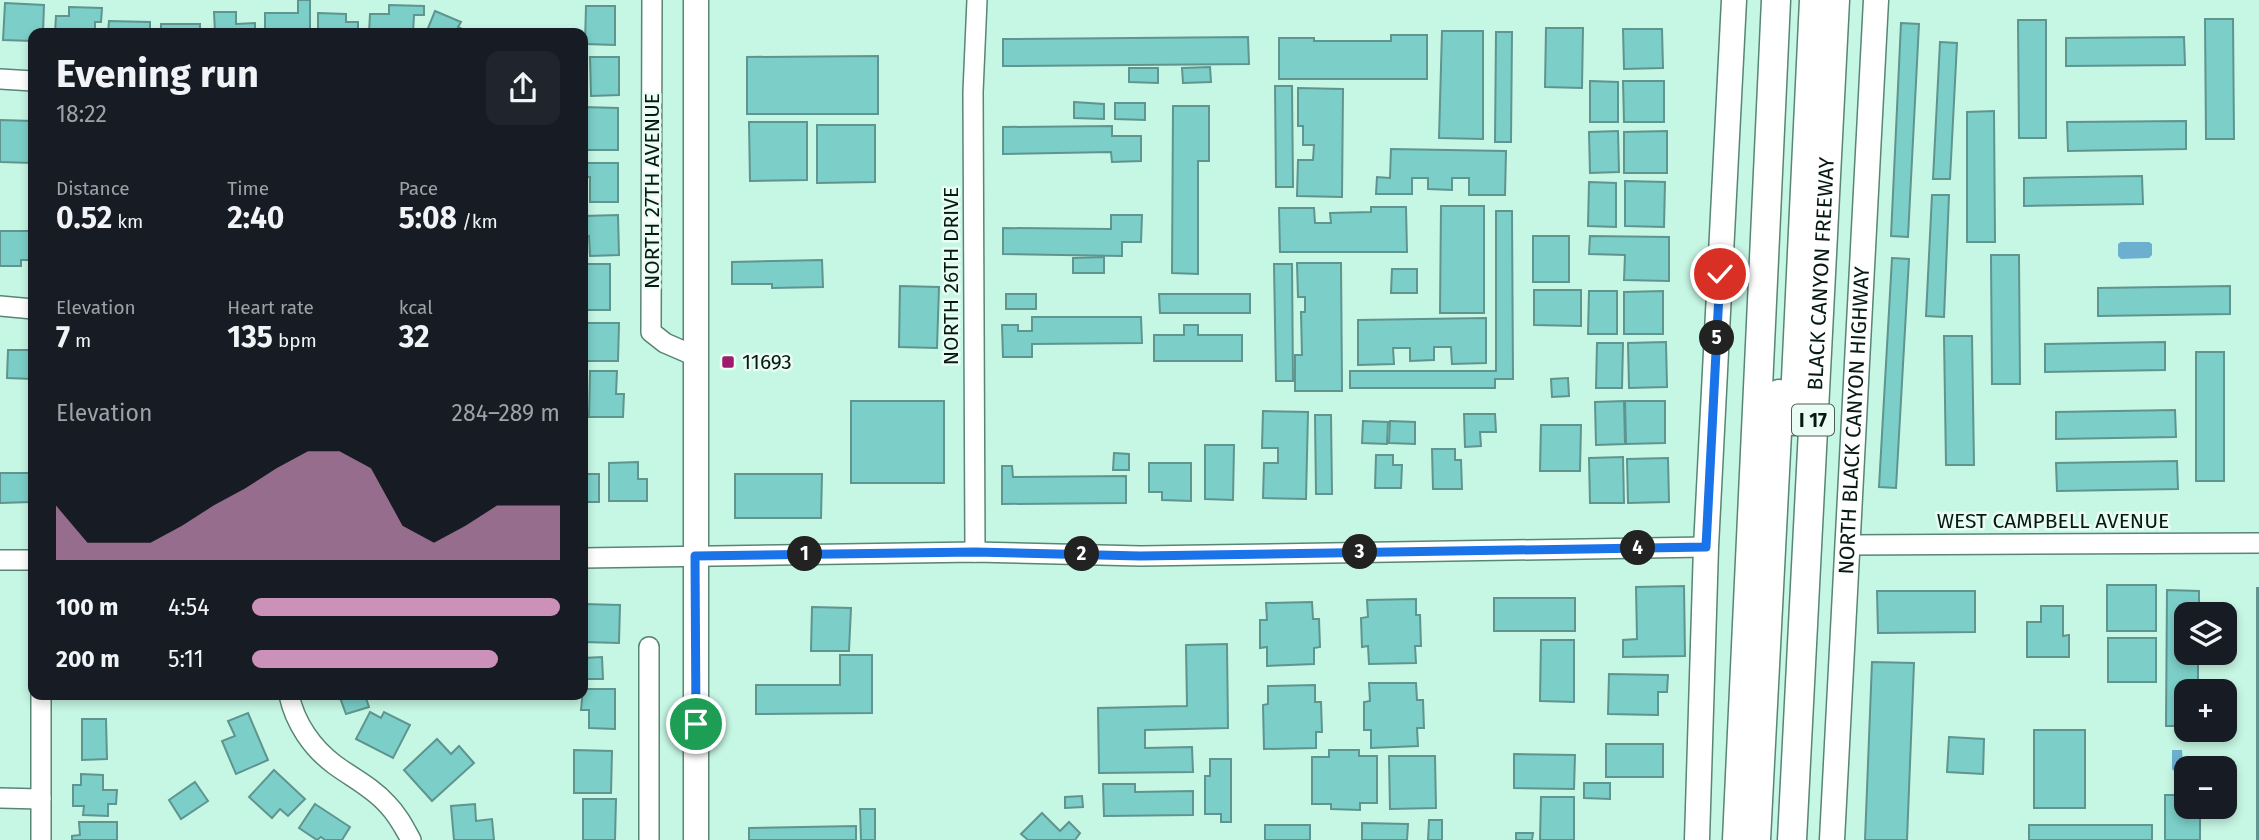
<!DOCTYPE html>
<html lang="en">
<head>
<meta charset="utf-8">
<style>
	:root { --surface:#171b24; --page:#20242c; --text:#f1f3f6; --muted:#9ea1a6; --accent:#cc91b8 }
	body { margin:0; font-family:"Fira Sans",sans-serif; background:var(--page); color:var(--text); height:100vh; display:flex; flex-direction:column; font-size:26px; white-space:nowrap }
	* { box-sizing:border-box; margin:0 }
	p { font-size:23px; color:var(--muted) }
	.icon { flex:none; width:38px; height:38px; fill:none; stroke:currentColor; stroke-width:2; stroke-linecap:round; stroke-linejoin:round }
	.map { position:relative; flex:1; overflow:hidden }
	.panel { position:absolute; left:28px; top:28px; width:560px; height:672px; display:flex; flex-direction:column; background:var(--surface); border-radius:14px; box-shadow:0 4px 10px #0003 }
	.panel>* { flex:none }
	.tools { position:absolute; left:2174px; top:602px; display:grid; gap:14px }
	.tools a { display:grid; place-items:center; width:63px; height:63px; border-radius:14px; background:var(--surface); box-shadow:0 4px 10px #0003; font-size:35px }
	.pin { position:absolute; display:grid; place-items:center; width:60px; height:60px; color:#fff; margin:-30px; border:4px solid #fff; border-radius:50%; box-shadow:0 2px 7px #0007 }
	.km { position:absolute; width:35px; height:35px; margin:-18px; border-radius:50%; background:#222; color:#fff; font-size:19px; line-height:35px; text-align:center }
	.round { display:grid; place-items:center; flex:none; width:74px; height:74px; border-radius:14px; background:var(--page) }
	.headline { display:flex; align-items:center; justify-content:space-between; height:119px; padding:0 28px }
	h1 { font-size:38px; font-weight:700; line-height:52px }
	.stats { display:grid; grid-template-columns:repeat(3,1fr); gap:10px; height:119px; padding:7px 28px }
	.stats div { display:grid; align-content:center }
	.stats b { font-size:30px; font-weight:700 }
	.stats small { font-size:19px; font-weight:400 }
	.stats p { font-size:19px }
	.chart { height:196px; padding:14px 28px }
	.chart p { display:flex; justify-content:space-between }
	.chart svg { width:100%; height:126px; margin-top:7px; fill:var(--accent); opacity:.7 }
	ul { padding:0 28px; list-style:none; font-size:23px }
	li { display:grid; grid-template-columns:112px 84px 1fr; align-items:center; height:52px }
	li i { height:18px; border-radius:9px; background:var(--accent) }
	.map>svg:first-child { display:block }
	.water { fill:#6cafce }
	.building { fill:#7ccfc8; stroke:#5f948f; stroke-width:2 }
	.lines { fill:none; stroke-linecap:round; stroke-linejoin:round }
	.minor-casing { stroke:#588574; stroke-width:22 }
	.major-casing { stroke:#588574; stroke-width:27 }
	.highway-casing { stroke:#588574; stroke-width:31 }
	.minor { stroke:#fff; stroke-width:19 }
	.major { stroke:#fff; stroke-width:24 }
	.highway { stroke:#fff; stroke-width:28 }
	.route-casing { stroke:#fff; stroke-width:14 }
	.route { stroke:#1a73e8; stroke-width:9 }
	.poi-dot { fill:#9e1a6c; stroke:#eafdf5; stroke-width:2.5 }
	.labels { text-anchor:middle; stroke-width:5; stroke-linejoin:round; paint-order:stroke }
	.shield { fill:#eafdf5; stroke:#4b5d57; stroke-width:2 }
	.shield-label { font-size:19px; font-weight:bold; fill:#071913 }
	.street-label { font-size:21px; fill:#071913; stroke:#eafdf5 }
	.poi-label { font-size:21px; fill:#071913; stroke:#eafdf5; text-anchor:start }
</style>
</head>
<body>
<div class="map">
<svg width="2259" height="840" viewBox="0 0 2259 840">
	<rect width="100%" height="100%" fill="#c6f7e4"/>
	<g class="water">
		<path d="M2121,242h28l3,2v11l-3,3 -28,1 -3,-3v-12z"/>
		<path d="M2172,750h10l1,13 5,5h-2v10l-3,2 -11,-11z"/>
	</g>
	<g class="building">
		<path d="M298,0h12v33h-45v-20h33z"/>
		<path d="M5,3l39,2 -1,28h-10v8l-30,-1z"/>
		<path d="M389,5l35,1v9h-10l-1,18h-44l1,-19h19z"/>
		<path d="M586,6h29v39l-30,-1z"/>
		<path d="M69,7l33,1 -1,14h-6v11h-40l1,-17h13z"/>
		<path d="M435,11l26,11 -3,5 12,6h-44z"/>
		<path d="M214,12h22v12l19,-1v10h-40z"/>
		<path d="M318,13l28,1v8h12v11h-40z"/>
		<path d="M2205,19h28l1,120h-28z"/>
		<path d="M2018,20h28v118h-27z"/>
		<path d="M109,21l41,1v11h-42z"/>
		<path d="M1901,23l18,1 -11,213 -17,-1z"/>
		<rect x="161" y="24" width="39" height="9"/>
		<path d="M1546,28h37l-1,60 -37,-1z"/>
		<path d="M1623,29h39l1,39 -39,1z"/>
		<path d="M1442,31h41v108l-44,-1z"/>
		<path d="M1496,32h16l-1,110h-16z"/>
		<path d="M1391,35h36v44h-148v-41h35v3h77z"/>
		<path d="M1248,37l1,27 -246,2v-27z"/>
		<path d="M2184,37l1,28 -119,1v-28z"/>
		<path d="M1940,42l17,1 -7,136h-17z"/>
		<path d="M878,56v58h-131v-57z"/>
		<path d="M590,57h29v38l-28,1z"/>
		<path d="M1210,67l1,15 -28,1 -1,-15z"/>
		<path d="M1129,68h29v15l-29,-1z"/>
		<path d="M1590,81l28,1v40h-28z"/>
		<path d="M1623,81h41v41h-40z"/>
		<path d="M1275,86h17l1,101h-17z"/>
		<path d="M1298,88l45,1 -1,108 -45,-1 1,-36h15l1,-15h-11v-19h-5z"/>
		<path d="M1074,102l30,2v15l-30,-1z"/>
		<path d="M1115,103h30v17l-30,-1z"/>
		<path d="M1173,106h36v55h-11v113l-26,-1z"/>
		<path d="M583,107l35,1v42h-35z"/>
		<path d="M1994,111l1,131h-28v-130z"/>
		<path d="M0,120l33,1v42l-33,-1z"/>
		<path d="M2186,121v28l-118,2 -1,-29z"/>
		<path d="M749,122h58v58l-57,1z"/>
		<path d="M817,125h58v57l-58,1z"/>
		<path d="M1112,126v10h29v25l-29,1 -1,-10 -108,2v-27z"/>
		<path d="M1618,131l1,41 -29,1 -1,-41z"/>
		<path d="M1667,131v42h-43v-41z"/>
		<path d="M1391,149l115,2 -1,44h-36v-17h-17v12l-24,-1v-11h-16v16h-36l1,-17 13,1z"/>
		<path d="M583,163h35v39h-28v-25h-7z"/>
		<path d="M2142,176l1,28 -119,2v-28z"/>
		<path d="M1625,181l40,1 -1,45 -39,-1z"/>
		<path d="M1589,182l27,1v44l-28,-1z"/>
		<path d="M1932,195h17l-5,122 -18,-1z"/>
		<path d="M1441,206h43v107h-44z"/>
		<path d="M1371,207h35l1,45h-127l-1,-44h35l1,15h16l-1,-10 41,-1z"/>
		<path d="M1496,211h16l1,168h-18v9h-145v-17h146z"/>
		<path d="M618,215l1,40 -29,1 -1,-20 -5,1 -1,-21z"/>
		<path d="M1111,215h31l-1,27h-19v14l-119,-2v-26l108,1z"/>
		<path d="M0,231h33v29h-12v6h-21z"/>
		<rect x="1533" y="236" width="36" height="46"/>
		<path d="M1590,236l79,1v44l-45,-1 1,-25 -36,-1z"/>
		<path d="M1991,255h28l1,129h-28z"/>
		<path d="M1104,257v16h-31v-15z"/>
		<path d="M1892,258l17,1 -13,229 -17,-1z"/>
		<path d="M822,260l1,27 -51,1v-4h-40v-22z"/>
		<path d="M1297,263h44l1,128h-47v-36h7l-1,-43h4v-15h-7z"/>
		<rect x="583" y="264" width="27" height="46"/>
		<path d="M1274,264h18l1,117h-17z"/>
		<path d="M1392,269h25v24h-26z"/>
		<path d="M900,286l39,1 -2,61 -38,-1z"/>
		<path d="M2230,286v28l-132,2v-28z"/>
		<path d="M1534,290h47v36l-47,-1z"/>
		<path d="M1589,291h28v43h-29z"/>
		<path d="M1663,291v43h-39v-42z"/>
		<rect x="1006" y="294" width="30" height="15"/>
		<path d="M1159,294h91v19h-90z"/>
		<path d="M1032,317h109l1,26 -110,1v13h-29l-1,-32h16v6h14z"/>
		<path d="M1486,318v45l-34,1 -1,-17h-17v13l-24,1v-13h-17l1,16 -36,1v-45z"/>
		<path d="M583,323h36l-1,38h-35z"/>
		<path d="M1184,325h14v10h44v26h-88v-26h30z"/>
		<path d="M1944,336h28l2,129h-28z"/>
		<path d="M1666,342l1,45 -38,1 -1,-45z"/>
		<path d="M2165,342v28l-120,2v-28z"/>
		<path d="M1597,343h26l-1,45h-26z"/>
		<path d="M8,350h25v29l-26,-1z"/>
		<rect x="2196" y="352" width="28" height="129"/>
		<path d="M590,371h27l-1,23h8l-1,23h-34z"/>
		<path d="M1568,378l1,18 -17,1 -1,-18z"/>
		<rect x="851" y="401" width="93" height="82"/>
		<path d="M1624,401l1,43 -29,1 -1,-43z"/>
		<path d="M1625,401h40v42l-39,1z"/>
		<path d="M2175,410l1,27 -120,2v-27z"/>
		<path d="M1263,411l45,1 -2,87 -43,-1 1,-35h14v-15h-16z"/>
		<path d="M1464,414h31l1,18h-16l1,14 -16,1z"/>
		<path d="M1315,415h16l1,79h-16z"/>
		<path d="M1363,421l25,1 -1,22 -25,-1z"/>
		<path d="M1390,421l25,1v22l-26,-1z"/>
		<path d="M1541,425h40l-1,46h-40z"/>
		<path d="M1205,445h29l-1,55 -28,-1z"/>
		<path d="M1432,449h23v11h6l1,29h-29z"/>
		<path d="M1114,453l15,1v16h-16z"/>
		<path d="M1376,455h17v10h9l-1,23h-26z"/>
		<path d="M1623,457l1,46h-34l-1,-45z"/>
		<path d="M1668,458l1,44 -41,1 -1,-44z"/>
		<path d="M2177,461l1,28 -121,2 -1,-28z"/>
		<path d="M638,462v17h9v22h-38v-38z"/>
		<path d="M1149,463h42v38l-29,-1v-8h-13z"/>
		<path d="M1002,466h10l1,11 113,-1v27l-124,1z"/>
		<path d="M0,473h30l1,29 -31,1z"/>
		<rect x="583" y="474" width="16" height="28"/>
		<path d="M735,474h87l-1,44h-86z"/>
		<rect x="2107" y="585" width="49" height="46"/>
		<path d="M1684,586l1,70 -62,1v-17l14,-1 -1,-52z"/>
		<rect x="2257" y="588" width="2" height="252"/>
		<path d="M2167,590l32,1v23h-13v39h12v38h-12v35h-20z"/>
		<path d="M1877,591h98v41l-97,1z"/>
		<rect x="1494" y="598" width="81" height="33"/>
		<path d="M1416,599v16h4l1,31h-6l1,17 -47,1 -1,-18 -6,1 -1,-29 7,-1 -1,-17z"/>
		<path d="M1312,602l1,17h6l1,28 -6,1v16l-47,2v-19l-7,1v-28h7l-1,-17z"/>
		<path d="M583,604l37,1 -1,38 -36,-1z"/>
		<path d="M2041,606h22v30l6,-1v22h-42v-35h14z"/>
		<path d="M812,607l39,1 -2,43h-38z"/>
		<rect x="2108" y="638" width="48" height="44"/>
		<path d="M1541,640h33v62l-34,-1z"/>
		<path d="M1227,644l1,84 -83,2v18l47,-1 1,25 -94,1 -1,-65 89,-2 -1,-61z"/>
		<path d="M840,655h32v58l-116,1v-29h84z"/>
		<path d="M602,657l1,22h-20v-21z"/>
		<path d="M1872,662l42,1 -7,177h-42z"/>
		<path d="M1609,674l59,1 -1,17h-9v23l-50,-1z"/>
		<path d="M1369,683h47l1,17h6l1,28h-7l1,18 -47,2v-18h-7v-28l6,-1z"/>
		<path d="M1315,685v17h6l1,30h-6v16l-52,1 -1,-44 5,-1v-18z"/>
		<path d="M583,689h32v40l-26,-1v-18h-8z"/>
		<path d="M339,695h26l4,12 -23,7z"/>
		<path d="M370,712l11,6 3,-6 26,13 -17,33 -37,-19z"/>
		<path d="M248,713l20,47 -32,14 -14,-33 13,-5 -7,-15z"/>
		<path d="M82,719h24l1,40 -25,1z"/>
		<rect x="2034" y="730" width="51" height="78"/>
		<path d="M1949,737l35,2 -1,35 -36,-2z"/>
		<path d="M437,739l14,15 8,-8 15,17 -42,38 -28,-31z"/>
		<rect x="1606" y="744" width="57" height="33"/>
		<path d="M574,750l38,1 -1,42h-37z"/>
		<path d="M1329,750h30v6h18v47h-17v7l-29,-1v-5h-19v-47h17z"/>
		<path d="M1514,754l61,1 -1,34 -60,-1z"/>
		<path d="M1389,756h46l1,52 -46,1z"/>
		<path d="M1210,759h21v63h-10v-8h-16v-38h5z"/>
		<path d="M274,770l31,29 -17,17 -8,-7 -8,9 -23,-21z"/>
		<path d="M81,774l22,1v15h14l-1,14h-8v12l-25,-1 1,-9h-11v-21h8z"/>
		<path d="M195,782l13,19 -27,18 -12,-19z"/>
		<path d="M1584,783h26v16l-26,-1z"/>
		<path d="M1103,784h32v8l58,-1v24l-89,1z"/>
		<path d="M2165,795h21v12h14v33h-35z"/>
		<path d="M1082,796l1,11 -18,1v-11z"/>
		<path d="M1541,797h33v43h-34z"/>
		<path d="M583,799h33l-1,41h-32z"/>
		<path d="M315,804l35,23 -8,13h-17l-4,-3 -4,3 -18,-12z"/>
		<path d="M475,804l1,17 16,-2 2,21h-40l-3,-34z"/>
		<path d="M860,809h15v31h-14z"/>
		<path d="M1042,813l18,18 9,-9 11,11 -5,7h-47l-7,-6z"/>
		<path d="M1429,820h13v20h-14z"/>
		<path d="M79,822h38v18h-45v-4l8,-1z"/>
		<path d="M1362,823l46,1 -1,16h-45z"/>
		<rect x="1265" y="825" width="45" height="15"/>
		<rect x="2029" y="825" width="123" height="15"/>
		<path d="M856,826v14h-107v-12z"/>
		<path d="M1516,833h17l-1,7h-16z"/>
	</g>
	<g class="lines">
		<g class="minor-casing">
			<g id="minor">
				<path d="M652,0l-1,332 14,11 30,13"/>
				<path d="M0,79l33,2"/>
				<path d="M0,306l33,3"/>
				<path d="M1848,545l411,-2"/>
				<path d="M975,552l-2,-460 4,-92"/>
				<path d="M583,558l392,-6 166,4 565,-9"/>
				<path d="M0,560h33"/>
				<path d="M649,647v193"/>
				<path d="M289,695c6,28 23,53 46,70 18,13 38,23 52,39 11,11 17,23 24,36"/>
				<path d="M0,798l41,1"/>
				<path d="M41,840v-145"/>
			</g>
		</g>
		<g class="major-casing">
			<g id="major">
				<path d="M696,840v-840"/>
				<path d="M1697,840l9,-293 28,-547"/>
				<path id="s1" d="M1832,840l44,-840"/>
			</g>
		</g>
		<g class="highway-casing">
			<g id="highway">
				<path d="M1794,421l20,-421"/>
				<path d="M1737,840l39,-840"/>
				<path d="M1756,840l23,-446"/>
				<path id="s2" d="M1792,840l43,-840"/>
			</g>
		</g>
		<use href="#minor" class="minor"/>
		<use href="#major" class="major"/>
		<use href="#highway" class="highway"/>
	</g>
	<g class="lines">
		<g class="route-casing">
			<path id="route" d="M696,724l-1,-168 280,-4 165,4 566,-9 14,-273"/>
		</g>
		<use href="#route" class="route"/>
	</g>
	<rect class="poi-dot" x="721" y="355" width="14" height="14" rx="3.5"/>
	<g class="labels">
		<rect class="shield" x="1792" y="404.5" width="42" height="31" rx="5"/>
		<g class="shield-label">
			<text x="1813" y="427">I 17</text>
		</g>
		<g class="street-label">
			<text transform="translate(652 191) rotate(-90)" y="7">NORTH 27TH AVENUE</text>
			<text dy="7" stroke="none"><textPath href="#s2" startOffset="567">BLACK CANYON FREEWAY</textPath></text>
			<text transform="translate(951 276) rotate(-90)" y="7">NORTH 26TH DRIVE</text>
			<text dy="7" stroke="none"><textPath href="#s1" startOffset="420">NORTH BLACK CANYON HIGHWAY</textPath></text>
			<text x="2053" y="528">WEST CAMPBELL AVENUE</text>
		</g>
		<g class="poi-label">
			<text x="742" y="369">11693</text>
		</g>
	</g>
</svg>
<div class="tools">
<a><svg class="icon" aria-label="layers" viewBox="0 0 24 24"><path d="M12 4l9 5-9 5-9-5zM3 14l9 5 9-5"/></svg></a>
<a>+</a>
<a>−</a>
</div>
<div class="pin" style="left:696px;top:724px;background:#1e9e55"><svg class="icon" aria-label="arrive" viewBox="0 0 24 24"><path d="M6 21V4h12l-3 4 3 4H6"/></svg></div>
<div class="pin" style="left:1720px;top:274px;background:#d93025"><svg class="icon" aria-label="check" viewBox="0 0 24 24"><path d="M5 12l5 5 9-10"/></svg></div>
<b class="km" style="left:805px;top:554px">1</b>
<b class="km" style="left:1082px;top:554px">2</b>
<b class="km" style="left:1360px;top:552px">3</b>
<b class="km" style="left:1638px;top:548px">4</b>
<b class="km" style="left:1717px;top:338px">5</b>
<section class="panel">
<div class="headline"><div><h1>Evening run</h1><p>18:22</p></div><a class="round"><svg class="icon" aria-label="share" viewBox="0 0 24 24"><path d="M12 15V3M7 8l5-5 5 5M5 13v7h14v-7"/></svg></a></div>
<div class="stats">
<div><p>Distance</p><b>0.52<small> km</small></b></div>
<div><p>Time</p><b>2:40</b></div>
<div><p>Pace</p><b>5:08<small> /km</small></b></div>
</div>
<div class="stats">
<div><p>Elevation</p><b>7<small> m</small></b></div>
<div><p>Heart rate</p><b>135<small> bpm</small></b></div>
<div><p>kcal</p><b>32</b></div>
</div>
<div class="chart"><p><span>Elevation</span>284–289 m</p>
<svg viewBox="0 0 160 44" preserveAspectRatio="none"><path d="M0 44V25L10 38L20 38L30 38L40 32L50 25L60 19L70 12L80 6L90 6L100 12L110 32L120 38L130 32L140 25L150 25L160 25V44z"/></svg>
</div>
<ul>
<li><b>100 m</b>4:54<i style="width:100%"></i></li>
<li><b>200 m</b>5:11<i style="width:80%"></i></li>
</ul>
</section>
</div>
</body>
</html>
